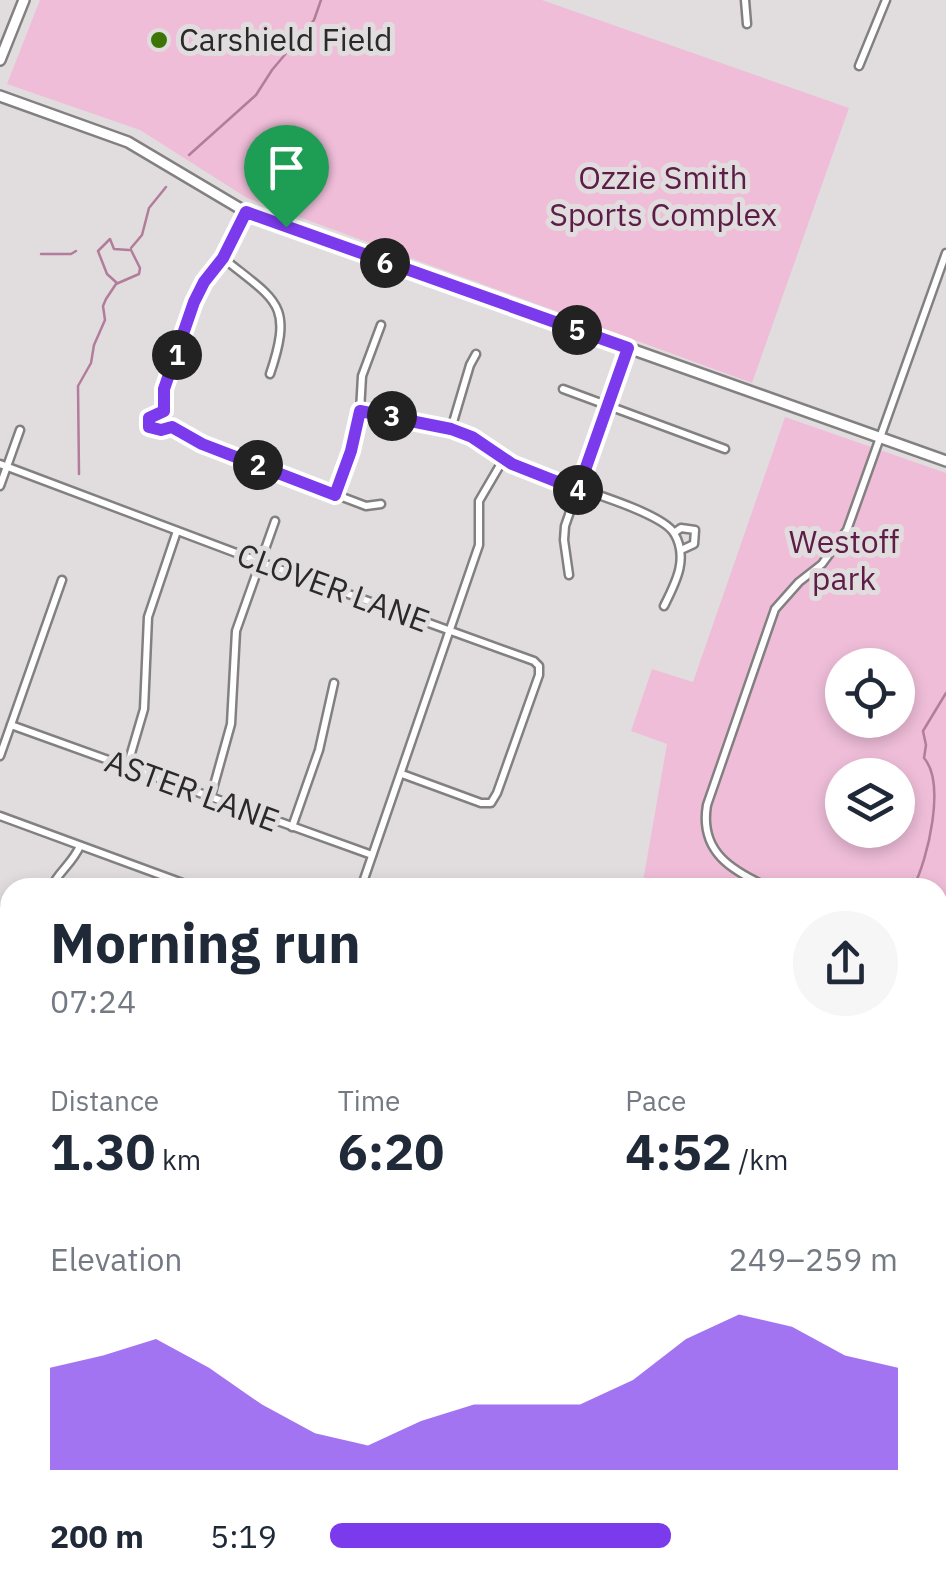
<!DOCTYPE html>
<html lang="en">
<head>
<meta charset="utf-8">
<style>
	:root { --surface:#fff; --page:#f6f6f7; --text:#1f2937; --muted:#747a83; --accent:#7c3aed }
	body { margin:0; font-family:"IBM Plex Sans",sans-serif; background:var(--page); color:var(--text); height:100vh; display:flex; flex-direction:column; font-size:38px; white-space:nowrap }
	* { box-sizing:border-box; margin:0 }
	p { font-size:32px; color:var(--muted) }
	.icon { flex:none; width:55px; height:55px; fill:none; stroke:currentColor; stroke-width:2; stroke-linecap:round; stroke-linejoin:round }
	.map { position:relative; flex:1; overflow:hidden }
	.panel { position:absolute; left:0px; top:878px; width:948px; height:718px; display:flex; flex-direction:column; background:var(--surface); border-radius:30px 30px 0 0; box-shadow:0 5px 15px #0003 }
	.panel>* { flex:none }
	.controls { position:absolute; left:825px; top:648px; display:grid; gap:20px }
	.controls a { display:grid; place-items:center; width:90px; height:90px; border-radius:50%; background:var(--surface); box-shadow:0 5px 15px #0003; font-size:50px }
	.pin { position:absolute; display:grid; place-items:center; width:85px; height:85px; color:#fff; margin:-102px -42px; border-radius:50% 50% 50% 0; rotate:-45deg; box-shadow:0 0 10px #0007 }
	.pin .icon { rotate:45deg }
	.km { position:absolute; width:50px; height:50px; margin:-25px; border-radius:50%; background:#222; color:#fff; font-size:28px; line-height:50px; text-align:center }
	.round { display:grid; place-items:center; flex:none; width:105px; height:105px; border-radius:52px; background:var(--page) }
	.overview { display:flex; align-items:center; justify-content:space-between; height:170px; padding:0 50px }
	h1 { font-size:55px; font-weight:800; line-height:75px }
	.stats { display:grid; grid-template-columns:repeat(3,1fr); gap:15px; height:170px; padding:10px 50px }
	.stats div { display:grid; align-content:center }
	.stats b { font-size:50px; font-weight:800 }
	.stats small { font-size:28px; font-weight:400 }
	.stats p { font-size:28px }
	.chart { height:280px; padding:20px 50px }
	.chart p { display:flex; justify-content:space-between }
	.chart svg { width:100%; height:180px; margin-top:10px; fill:var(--accent); opacity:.7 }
	ul { padding:0 50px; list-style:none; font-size:32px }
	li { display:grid; grid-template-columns:160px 120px 1fr; align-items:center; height:75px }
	li i { height:25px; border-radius:12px; background:var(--accent) }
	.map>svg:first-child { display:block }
	.built { fill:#dad0d6 }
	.park { fill:#efbdd8; fill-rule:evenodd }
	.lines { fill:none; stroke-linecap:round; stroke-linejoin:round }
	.stream { stroke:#b27d9a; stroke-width:2.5 }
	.street-casing { stroke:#838081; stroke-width:11 }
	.secondary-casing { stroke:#838081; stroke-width:14 }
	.street { stroke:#fff; stroke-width:6 }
	.secondary { stroke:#fff; stroke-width:9 }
	.rail { stroke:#464445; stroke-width:2.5; stroke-dasharray:20 10; stroke-linecap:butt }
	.route-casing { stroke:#fff; stroke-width:20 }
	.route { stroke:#7c3aed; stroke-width:12 }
	.poi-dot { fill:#3c7505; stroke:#e1dddf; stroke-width:4 }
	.labels { text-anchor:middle; stroke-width:10; stroke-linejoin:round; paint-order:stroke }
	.poi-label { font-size:32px; fill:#2b2a2b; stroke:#e1dddf; text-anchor:start }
	.park-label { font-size:32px; fill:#5d1d46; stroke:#e1dddf }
	.street-label { font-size:32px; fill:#2b2a2b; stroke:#e1dddf }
</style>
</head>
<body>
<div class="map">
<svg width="946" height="1593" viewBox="0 0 946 1593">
	<rect width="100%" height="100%" fill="#e1dddf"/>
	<path class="built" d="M225,1585h494l23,8h-520z"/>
	<g class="park">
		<path d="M40,0h502l307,108 -97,275 -505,-185 -107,-68 -133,-46z"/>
		<path d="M785,417l161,56v548l-8,24v-157l-296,-1 25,-143 -36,-13 21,-62 41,13zM842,665h56v55h-56zM842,775h56v55h-56z"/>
	</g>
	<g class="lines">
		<g class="stream">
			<path d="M189,155l67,-60 16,-25 42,-50 7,-20"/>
			<path d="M131,248l11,-13 7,-27 17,-21"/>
			<path d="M41,254h30l5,-3"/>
			<path d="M117,283l-10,-9 -9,-23 12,-12 4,10 15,1"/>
			<path d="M79,474l-1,-88 13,-23 3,-18 11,-25 -2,-14 3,-7 10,-15 23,-10 1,-6 -9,-18"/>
			<path d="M913,888c15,-29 33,-105 11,-130l2,-13 -3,-14 23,-38"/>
			<path d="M938,1065l8,8"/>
			<path d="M938,1172l8,-15"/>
			<path d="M938,1242l6,-24"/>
			<path d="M0,1434l10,-23"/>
			<path d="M938,1486l8,13"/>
		</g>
		<g class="street-casing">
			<g id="street">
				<path d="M745,0l2,24"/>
				<path d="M859,66l27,-66"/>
				<path d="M246,212c-7,16 -14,34 -25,48 -6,8 -13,15 -18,24 -14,25 -50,117 -33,140 7,10 21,15 32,20l164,62 15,-2"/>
				<path d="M223,258c53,43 71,45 47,116"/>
				<path d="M563,389l162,60"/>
				<path d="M165,411l-13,4 -4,9 5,5 18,-2"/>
				<path d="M360,411l2,-35 19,-51"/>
				<path d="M451,429l19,-64 6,-11"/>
				<path d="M0,464l260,98 274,99 5,5v9l-42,118 -6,10h-10l-79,-29"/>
				<path d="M0,486l20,-56"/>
				<path d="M335,495l16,-44 9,-40c30,5 61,9 91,18 24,7 38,25 60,35 33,16 148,44 163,69 15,25 2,49 -10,73"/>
				<path d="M674,533l7,-5 14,2 -1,14 -13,6"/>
				<path d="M569,575l-5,-35 1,-14 62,-178"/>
				<path d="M11,725l361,130"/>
				<path d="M0,756l62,-176"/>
				<path d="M127,767l17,-58 4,-92 29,-86"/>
				<path d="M211,796l20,-72 5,-93 39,-110"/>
				<path d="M0,816l196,72"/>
				<path d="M292,827l27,-77 15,-67"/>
				<path d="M51,888c7,-16 21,-24 29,-42"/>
				<path d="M361,888l118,-343v-44l24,-41"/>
				<path d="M770,888c-38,-17 -71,-36 -63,-83l68,-196 24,-27 23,-18 25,-34 99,-277"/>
				<path d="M0,911l10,3"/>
				<path d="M0,1034l10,2"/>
				<path d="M0,1127l10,3"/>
				<path d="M938,1208l8,-22"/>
				<path d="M0,1228l10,-28"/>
				<path d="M0,1356l10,4"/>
				<path d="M112,1585l20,8"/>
				<path d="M55,1593l3,-8"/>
				<path d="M810,1593l2,-8"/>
				<path d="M914,1593l3,-8"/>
			</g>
		</g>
		<g class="secondary-casing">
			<g id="secondary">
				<path d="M0,60l24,-60"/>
				<path d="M0,96l128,46 118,70 700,249"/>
				<path d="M727,1588l15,5"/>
			</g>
		</g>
		<use href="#street" class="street"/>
		<use href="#secondary" class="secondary"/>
		<g class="rail">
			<path d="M938,1042l8,-24"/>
			<path d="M749,1593l3,-8"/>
		</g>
	</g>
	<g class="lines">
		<g class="route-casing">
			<path id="route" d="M246,212l382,136 -50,142 -66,-26 -40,-27 -21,-8 -91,-18 -9,40 -16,44 -133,-51 -30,-17 -11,3 -12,-3v-9l15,-7v-22l30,-87 10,-20 19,-24z"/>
		</g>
		<use href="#route" class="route"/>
	</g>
	<circle class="poi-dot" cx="159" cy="40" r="10"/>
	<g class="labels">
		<g class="poi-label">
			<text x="179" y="51">Carshield Field</text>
		</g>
		<g class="park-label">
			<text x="663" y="189">Ozzie Smith<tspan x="663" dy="37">Sports Complex</tspan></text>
			<text x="844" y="553">Westoff<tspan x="844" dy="37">park</tspan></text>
		</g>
		<g class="street-label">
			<text transform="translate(333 588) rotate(20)" y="11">CLOVER LANE</text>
			<text transform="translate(192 791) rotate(20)" y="11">ASTER LANE</text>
		</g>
	</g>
</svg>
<div class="controls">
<a><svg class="icon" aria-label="locate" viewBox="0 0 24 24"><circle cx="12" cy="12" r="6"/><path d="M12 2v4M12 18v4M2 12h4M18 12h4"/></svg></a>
<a><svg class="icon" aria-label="layers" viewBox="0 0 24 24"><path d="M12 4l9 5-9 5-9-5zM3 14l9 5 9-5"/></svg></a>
</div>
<div class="pin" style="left:286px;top:227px;background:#1e9e55"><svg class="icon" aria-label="arrive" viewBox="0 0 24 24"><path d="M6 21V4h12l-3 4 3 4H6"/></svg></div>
<b class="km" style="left:177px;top:355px">1</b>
<b class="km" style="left:258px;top:465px">2</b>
<b class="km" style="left:392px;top:416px">3</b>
<b class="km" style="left:578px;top:490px">4</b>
<b class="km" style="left:577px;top:330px">5</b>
<b class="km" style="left:385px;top:263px">6</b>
<section class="panel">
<div class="overview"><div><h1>Morning run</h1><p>07:24</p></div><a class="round"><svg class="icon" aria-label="share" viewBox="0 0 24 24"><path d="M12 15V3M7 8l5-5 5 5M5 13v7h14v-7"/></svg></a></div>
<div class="stats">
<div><p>Distance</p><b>1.30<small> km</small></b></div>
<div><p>Time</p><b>6:20</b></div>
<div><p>Pace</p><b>4:52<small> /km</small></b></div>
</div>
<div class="chart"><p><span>Elevation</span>249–259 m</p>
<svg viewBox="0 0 160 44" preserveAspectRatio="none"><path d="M0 44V19L10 16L20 12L30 19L40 28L50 35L60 38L70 32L80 28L90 28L100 28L110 22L120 12L130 6L140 9L150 16L160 19V44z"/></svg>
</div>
<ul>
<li><b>200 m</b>5:19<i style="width:60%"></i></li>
</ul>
</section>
</div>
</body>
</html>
